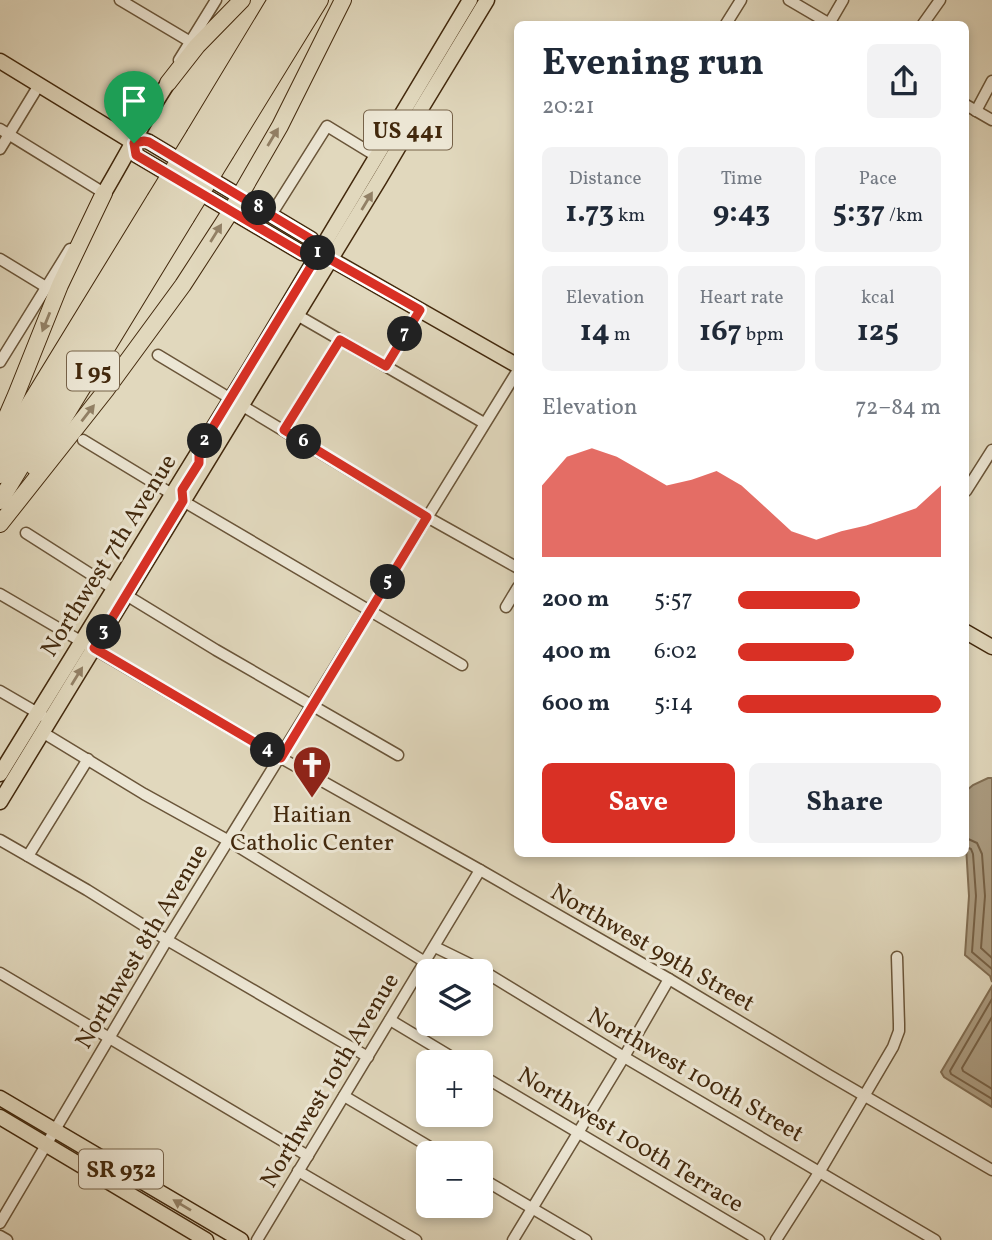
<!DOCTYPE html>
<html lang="en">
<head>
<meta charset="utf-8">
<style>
	:root { --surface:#fff; --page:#f2f2f3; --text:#1f2937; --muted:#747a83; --accent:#d93025 }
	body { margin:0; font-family:Vollkorn,serif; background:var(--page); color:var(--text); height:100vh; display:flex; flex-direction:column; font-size:26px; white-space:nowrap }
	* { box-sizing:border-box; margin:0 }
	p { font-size:23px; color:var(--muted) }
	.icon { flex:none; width:38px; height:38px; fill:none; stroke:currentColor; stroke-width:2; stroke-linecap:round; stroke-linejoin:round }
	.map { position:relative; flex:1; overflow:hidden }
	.details { position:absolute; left:514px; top:21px; width:455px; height:836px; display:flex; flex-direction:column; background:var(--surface); border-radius:10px; box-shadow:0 4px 10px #0003 }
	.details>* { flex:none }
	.controls { position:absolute; left:416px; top:959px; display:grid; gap:14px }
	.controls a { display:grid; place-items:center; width:77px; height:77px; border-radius:10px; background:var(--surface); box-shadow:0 4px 10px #0003; font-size:35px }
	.pin { position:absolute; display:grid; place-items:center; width:60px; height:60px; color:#fff; margin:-72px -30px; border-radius:50% 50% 50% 0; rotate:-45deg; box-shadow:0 0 7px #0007 }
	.pin .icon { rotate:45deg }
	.km { position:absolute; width:35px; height:35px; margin:-18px; border-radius:50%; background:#222; color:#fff; font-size:19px; line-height:35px; text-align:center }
	.round { display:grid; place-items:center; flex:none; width:74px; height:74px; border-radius:10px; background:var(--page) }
	.headline { display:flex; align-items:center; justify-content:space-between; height:119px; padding:0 28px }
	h1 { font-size:38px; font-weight:700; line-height:52px }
	.stats { display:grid; grid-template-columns:repeat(3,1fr); gap:10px; height:119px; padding:7px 28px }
	.stats div { display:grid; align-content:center; border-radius:10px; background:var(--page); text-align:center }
	.stats b { font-size:30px; font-weight:700 }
	.stats small { font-size:19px; font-weight:400 }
	.stats p { font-size:19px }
	.chart { height:196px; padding:14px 28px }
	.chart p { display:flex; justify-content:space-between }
	.chart svg { width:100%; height:126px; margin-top:7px; fill:var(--accent); opacity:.7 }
	.action { display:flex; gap:14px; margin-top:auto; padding:14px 28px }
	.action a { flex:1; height:80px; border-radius:10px; background:var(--accent); color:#fff; font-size:28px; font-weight:700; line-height:80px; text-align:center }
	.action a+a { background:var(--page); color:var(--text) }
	ul { padding:0 28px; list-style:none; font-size:23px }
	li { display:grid; grid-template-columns:112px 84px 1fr; align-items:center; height:52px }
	li i { height:18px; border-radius:9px; background:var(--accent) }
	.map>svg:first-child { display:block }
	.water { fill:#ab9c81; stroke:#816e53; stroke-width:2 }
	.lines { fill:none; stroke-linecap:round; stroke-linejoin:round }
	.shore { stroke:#776247; stroke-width:2 }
	.minor-casing { stroke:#6a5539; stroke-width:13 }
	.major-casing { stroke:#43290d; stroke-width:17 }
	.highway-casing { stroke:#43290d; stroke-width:18 }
	.minor { stroke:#ece6d4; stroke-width:10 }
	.major { stroke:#e1d8bd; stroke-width:14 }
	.highway { stroke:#e1d8bd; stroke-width:16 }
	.highway-bridge-casing { stroke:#43290d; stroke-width:18; stroke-linecap:butt }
	.highway-bridge { stroke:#e1d8bd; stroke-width:16 }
	.oneway { fill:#928065 }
	.route-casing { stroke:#fff; stroke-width:14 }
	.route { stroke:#d93025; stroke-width:9 }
	.labels { text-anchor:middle; stroke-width:6; stroke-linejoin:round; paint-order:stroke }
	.shield { fill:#ece6d4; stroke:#766249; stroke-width:2 }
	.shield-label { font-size:23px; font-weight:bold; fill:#43290d }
	.street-label { font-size:24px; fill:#43290d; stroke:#ece6d4 }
	.poi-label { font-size:24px; fill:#43290d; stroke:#ece6d4 }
</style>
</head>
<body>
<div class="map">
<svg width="992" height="1240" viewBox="0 0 992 1240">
	<rect width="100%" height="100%" fill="#e1d8bd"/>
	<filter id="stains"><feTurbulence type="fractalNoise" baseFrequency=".00286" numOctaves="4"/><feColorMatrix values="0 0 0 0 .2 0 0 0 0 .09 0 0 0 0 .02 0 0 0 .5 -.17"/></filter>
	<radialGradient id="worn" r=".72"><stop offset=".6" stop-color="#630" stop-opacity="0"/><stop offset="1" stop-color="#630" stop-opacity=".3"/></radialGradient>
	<g class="water">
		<path d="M988,778h4v204l-2,-6 -25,-21 4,-59 -3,-50v-55l7,-6z"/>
		<path d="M992,986v121l-48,-30 -3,-5z"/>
	</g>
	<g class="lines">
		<g class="shore">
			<path d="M966,838l11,5 5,11 3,42 -4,52 11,10"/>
			<path d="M966,847l5,2 2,5 3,42 -4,56 20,17"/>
			<path d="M992,999l-42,72 1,3 41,25"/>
			<path d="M992,1017l-30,51 1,3 29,18"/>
		</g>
		<g class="minor-casing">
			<g id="minor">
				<path d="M120,0l69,41"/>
				<path d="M789,0l41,24"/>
				<path d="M726,24l15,-24"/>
				<path d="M829,24l14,-24"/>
				<path d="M923,24l17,-24"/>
				<path d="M179,60l37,-60"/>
				<path d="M966,105l26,15"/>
				<path d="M976,111l16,-30"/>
				<path d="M0,129l104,64 -2,4"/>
				<path d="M0,149l39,-64"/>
				<path d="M271,215l56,-89 49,30"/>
				<path d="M0,259l46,28"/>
				<path d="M297,315l187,108"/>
				<path d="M158,355l269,162 91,51"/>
				<path d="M0,362l70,-113"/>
				<path d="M386,366l34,-56"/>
				<path d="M284,430l56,-90"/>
				<path d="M83,440l89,54"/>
				<path d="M966,491l26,-41"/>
				<path d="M183,501l279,164"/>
				<path d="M26,533l88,56"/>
				<path d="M0,594l281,164 199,112 189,109 158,95 165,96"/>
				<path d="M126,595l90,55 182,105"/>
				<path d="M506,607l12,-20"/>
				<path d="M0,691l43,25"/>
				<path d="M42,732l102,62 85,47 196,121"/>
				<path d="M0,840l87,50 80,50 201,117"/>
				<path d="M28,856l60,-97"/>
				<path d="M435,947l45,22 144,88 311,183"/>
				<path d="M0,973l308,183"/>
				<path d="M390,1020l70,42"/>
				<path d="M481,1075l278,165"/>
				<path d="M344,1096l96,57"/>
				<path d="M298,1171l118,69"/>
				<path d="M481,1178l105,62"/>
				<path d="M0,1223l167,-283 351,-570"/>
				<path d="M0,1236l7,4"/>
				<path d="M257,1240l223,-370"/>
				<path d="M513,1240l111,-183 45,-78"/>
				<path d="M776,1240l44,-69 73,-124 6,-16v-7l-2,-67"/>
			</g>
		</g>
		<g class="major-casing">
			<g id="major">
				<path d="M0,61l134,82 2,12 166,98h17l22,12 177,101"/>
				<path d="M134,143l10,-3 5,2 162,97 8,14"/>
				<path d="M104,193c22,-37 41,-75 64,-110"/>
				<path d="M966,632l26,15"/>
				<path d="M0,774l250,-406 220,-368"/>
				<path d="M0,802l379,-622 42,-71 66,-109"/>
				<path d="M0,1098l241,142"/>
				<path d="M0,1117l206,123"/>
			</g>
		</g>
		<g class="highway-casing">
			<g id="highway">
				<path d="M168,83l29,-37 45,-46"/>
				<path d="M195,134l81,-134"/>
				<path d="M205,140l86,-140"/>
				<path d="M216,147l90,-147"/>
				<path d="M226,153l94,-153"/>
				<path d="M0,432l16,-37 44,-110 44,-92"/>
				<path d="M0,452l155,-253"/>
				<path d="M34,467l152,-249"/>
				<path d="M0,475l165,-270"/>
				<path d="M0,501l176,-289"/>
				<path d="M0,524l106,-134 77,-105 48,-74 49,-85 63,-126"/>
			</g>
		</g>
		<use href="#minor" class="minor"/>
		<use href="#major" class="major"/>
		<use href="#highway" class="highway"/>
		<g class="highway-bridge-casing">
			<g id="highway-bridge">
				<path d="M155,199l40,-65"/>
				<path d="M165,205l40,-65"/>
				<path d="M176,212l40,-65"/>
				<path d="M186,218l40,-65"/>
			</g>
		</g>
		<use href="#highway-bridge" class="highway-bridge"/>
	</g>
	<defs><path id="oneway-solid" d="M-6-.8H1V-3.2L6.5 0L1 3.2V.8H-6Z" transform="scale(1.75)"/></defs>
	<g class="oneway">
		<use href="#oneway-solid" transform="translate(273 137) rotate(-59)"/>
		<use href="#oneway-solid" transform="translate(367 201) rotate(-59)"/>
		<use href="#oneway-solid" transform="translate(216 233) rotate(-58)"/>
		<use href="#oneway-solid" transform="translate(46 322) rotate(112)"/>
		<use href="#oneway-solid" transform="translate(88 413) rotate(-52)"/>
		<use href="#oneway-solid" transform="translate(77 676) rotate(-58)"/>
		<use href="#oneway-solid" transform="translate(182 1205) rotate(-149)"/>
	</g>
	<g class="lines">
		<g class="route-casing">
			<path id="route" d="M134,143l2,12 166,98h17l-120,197v13l-17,27 1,11 -89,147 187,110 146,-241 -143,-87 56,-90 46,26 34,-56 -101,-57 -8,-14 -162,-97 -5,-1 -10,2"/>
		</g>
		<use href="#route" class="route"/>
	</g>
	<defs>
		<g id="church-pin" transform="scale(2.0125)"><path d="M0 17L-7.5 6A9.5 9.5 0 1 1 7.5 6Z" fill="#8f2418" stroke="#ece6d4"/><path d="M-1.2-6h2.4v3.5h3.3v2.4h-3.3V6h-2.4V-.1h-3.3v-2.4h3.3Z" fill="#fff"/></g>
	</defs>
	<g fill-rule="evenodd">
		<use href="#church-pin" x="312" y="765"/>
	</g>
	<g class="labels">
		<g class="shield">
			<rect x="364" y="110.5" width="88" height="39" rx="5"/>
			<rect x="67" y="351.5" width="52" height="39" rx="5"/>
			<rect x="79" y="1149.5" width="84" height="39" rx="5"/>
		</g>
		<g class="shield-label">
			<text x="408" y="138">US 441</text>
			<text x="93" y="379">I 95</text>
			<text x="121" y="1177">SR 932</text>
		</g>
		<g class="street-label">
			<text transform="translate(108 555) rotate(-58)" y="8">Northwest 7th Avenue</text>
			<text transform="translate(141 946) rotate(-59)" y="8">Northwest 8th Avenue</text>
			<text transform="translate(653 947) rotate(30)" y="8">Northwest 99th Street</text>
			<text transform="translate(696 1074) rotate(30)" y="8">Northwest 100th Street</text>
			<text transform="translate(329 1080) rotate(-59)" y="8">Northwest 10th Avenue</text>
			<text transform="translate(631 1139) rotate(31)" y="8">Northwest 100th Terrace</text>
		</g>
		<g class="poi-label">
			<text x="312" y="822">Haitian<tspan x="312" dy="28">Catholic Center</tspan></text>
		</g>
	</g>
	<rect width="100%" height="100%" filter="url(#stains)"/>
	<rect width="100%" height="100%" fill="url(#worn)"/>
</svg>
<div class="controls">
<a><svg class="icon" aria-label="layers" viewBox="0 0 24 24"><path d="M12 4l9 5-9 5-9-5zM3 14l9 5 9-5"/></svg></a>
<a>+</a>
<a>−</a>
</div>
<div class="pin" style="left:134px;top:143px;background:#1e9e55"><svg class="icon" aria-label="arrive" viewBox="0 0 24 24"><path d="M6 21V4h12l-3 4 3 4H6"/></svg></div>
<b class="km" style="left:318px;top:253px">1</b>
<b class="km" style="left:205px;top:441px">2</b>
<b class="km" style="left:104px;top:632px">3</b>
<b class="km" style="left:268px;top:750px">4</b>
<b class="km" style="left:388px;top:582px">5</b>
<b class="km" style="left:304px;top:442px">6</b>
<b class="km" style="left:405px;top:334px">7</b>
<b class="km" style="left:259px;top:208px">8</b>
<section class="details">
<div class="headline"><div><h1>Evening run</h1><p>20:21</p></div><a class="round"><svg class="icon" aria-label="share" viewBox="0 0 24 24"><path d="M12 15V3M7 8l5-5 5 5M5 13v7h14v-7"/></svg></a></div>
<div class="stats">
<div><p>Distance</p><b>1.73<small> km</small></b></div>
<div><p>Time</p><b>9:43</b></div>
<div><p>Pace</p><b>5:37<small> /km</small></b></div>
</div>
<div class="stats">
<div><p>Elevation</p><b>14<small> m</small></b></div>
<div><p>Heart rate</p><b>167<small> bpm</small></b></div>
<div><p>kcal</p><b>125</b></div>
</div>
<div class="chart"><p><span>Elevation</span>72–84 m</p>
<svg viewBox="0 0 160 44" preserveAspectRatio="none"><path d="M0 44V19L10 9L20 6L30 9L40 14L50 19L60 17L70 14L80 19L90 27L100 35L110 38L120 35L130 33L140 30L150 27L160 19V44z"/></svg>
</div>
<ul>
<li><b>200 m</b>5:57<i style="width:60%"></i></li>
<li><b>400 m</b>6:02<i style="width:57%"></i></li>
<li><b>600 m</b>5:14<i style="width:100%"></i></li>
</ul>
<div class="action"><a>Save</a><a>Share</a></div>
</section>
</div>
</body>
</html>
